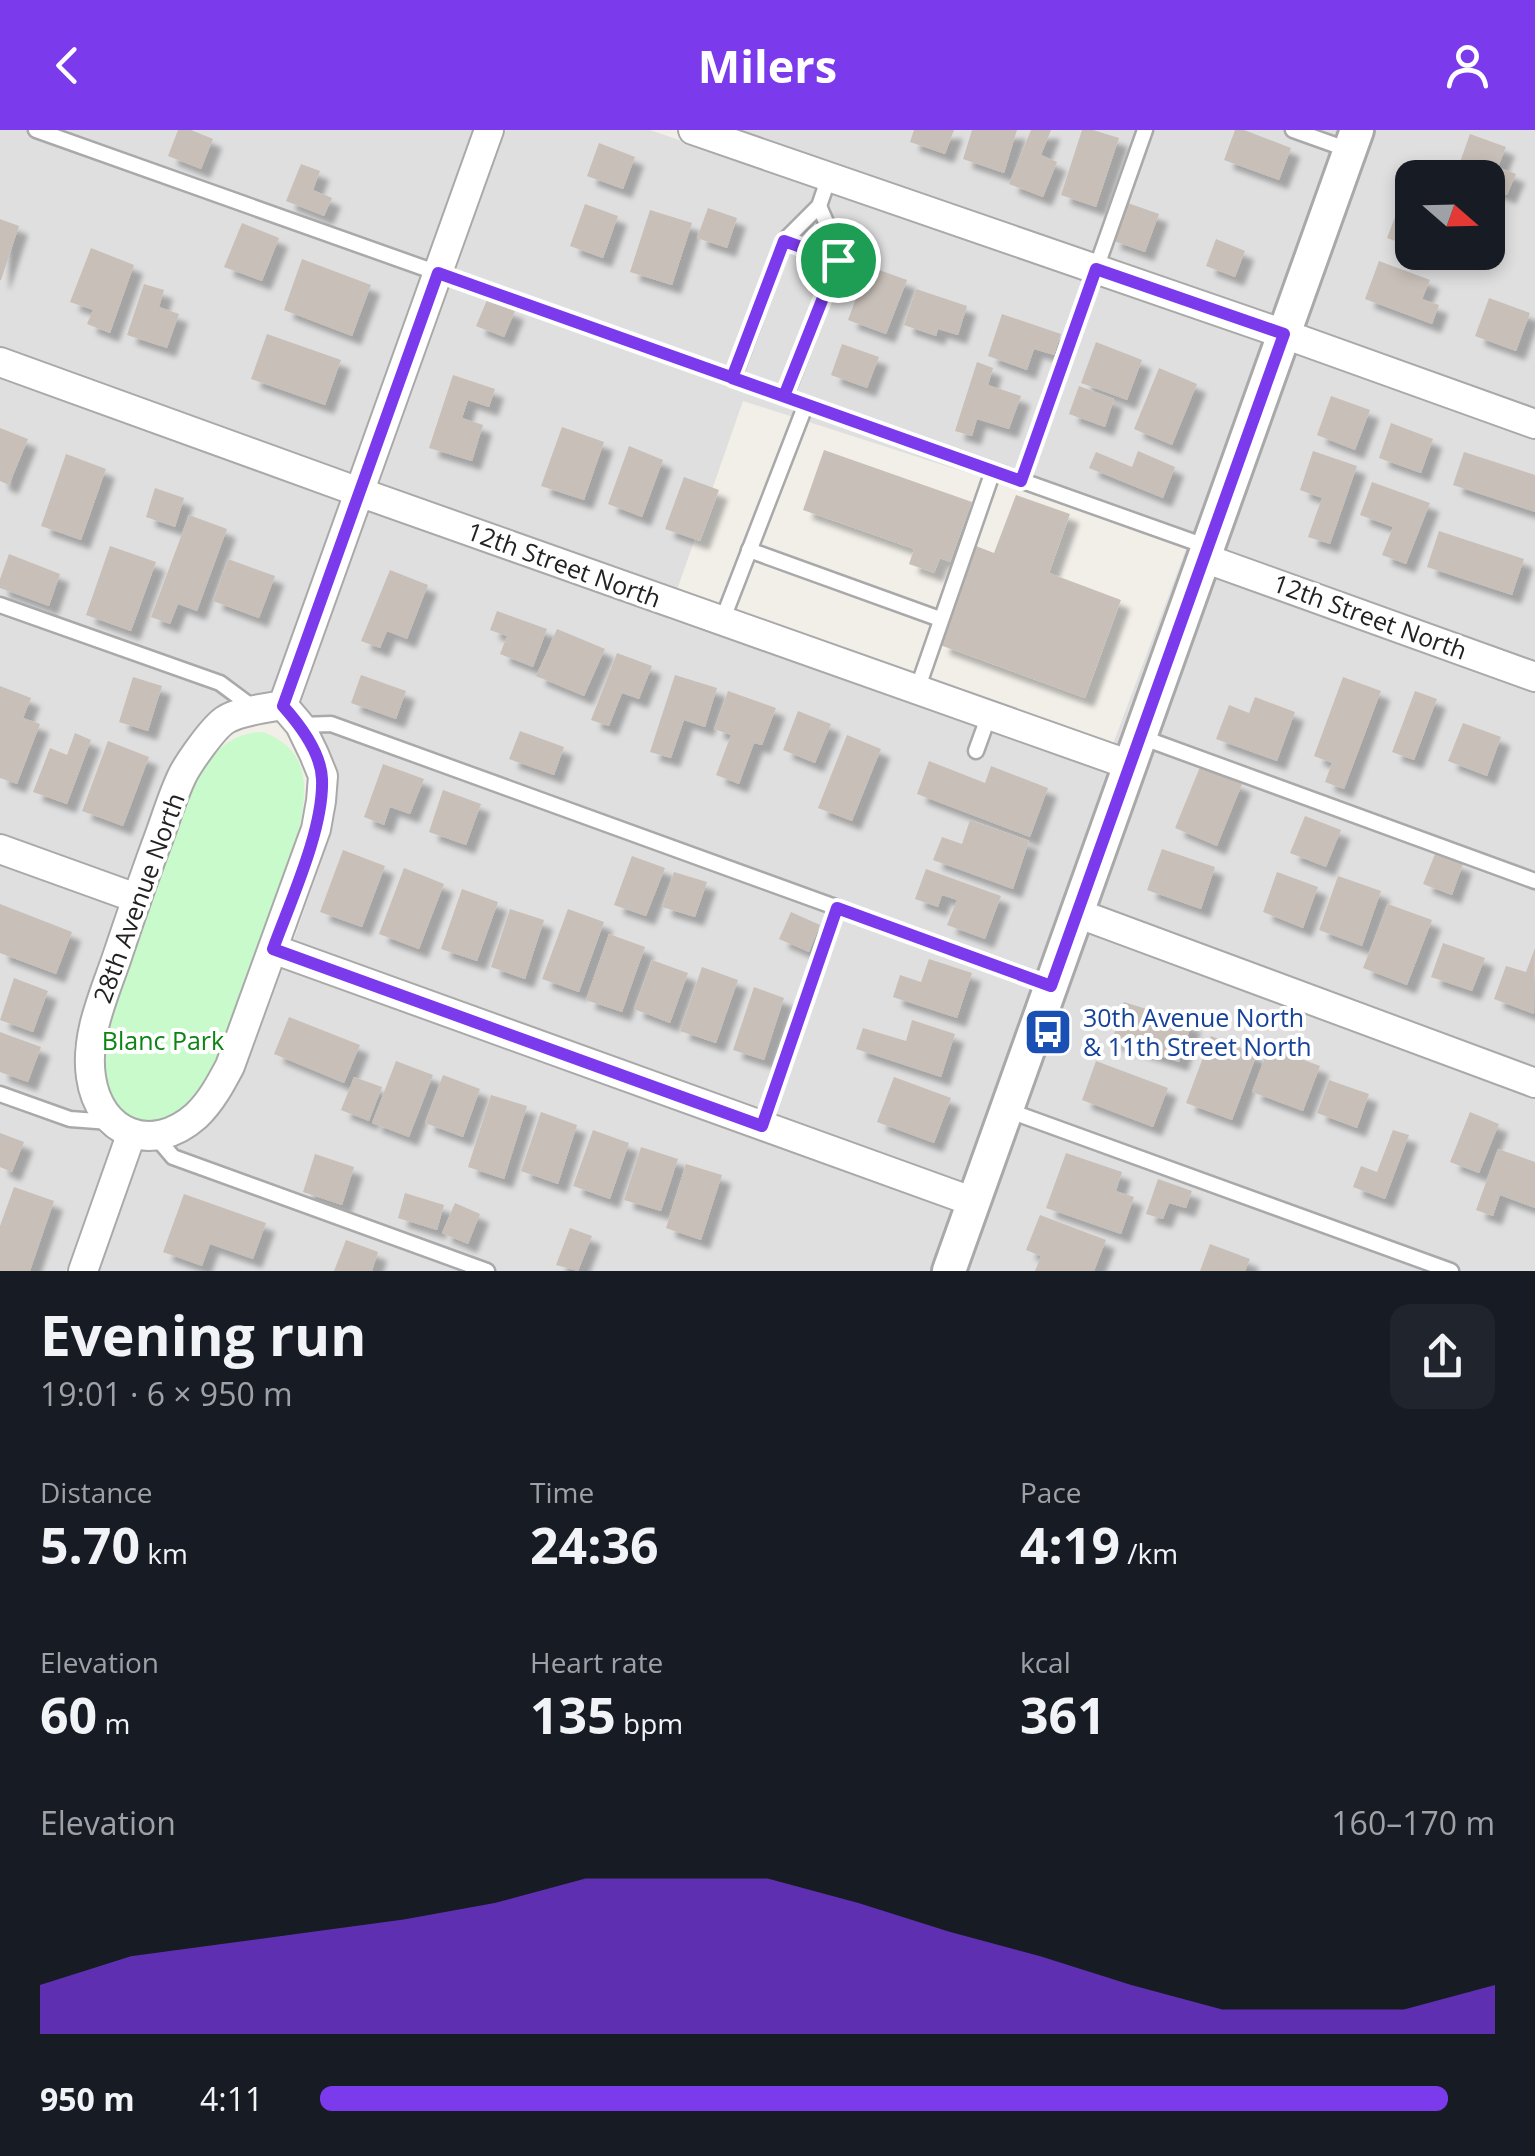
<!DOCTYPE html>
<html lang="en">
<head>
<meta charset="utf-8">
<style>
	:root { --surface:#171b24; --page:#20242c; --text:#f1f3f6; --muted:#9ea1a6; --accent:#7c3aed }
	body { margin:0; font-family:"Open Sans",sans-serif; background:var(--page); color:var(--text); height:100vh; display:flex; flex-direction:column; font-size:38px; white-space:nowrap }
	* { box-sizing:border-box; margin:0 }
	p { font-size:32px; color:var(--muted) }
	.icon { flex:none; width:55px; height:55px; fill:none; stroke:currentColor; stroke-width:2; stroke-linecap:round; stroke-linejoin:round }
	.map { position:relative; height:1141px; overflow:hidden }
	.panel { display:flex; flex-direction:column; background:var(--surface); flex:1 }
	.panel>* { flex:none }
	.needle { width:65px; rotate:110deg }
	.controls { position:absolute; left:1395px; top:30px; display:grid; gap:20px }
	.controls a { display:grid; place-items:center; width:110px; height:110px; border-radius:20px; background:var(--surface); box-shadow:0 5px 15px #0003; font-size:50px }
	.pin { position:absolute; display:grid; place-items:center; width:85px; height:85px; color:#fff; margin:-42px; border:5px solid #fff; border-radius:50%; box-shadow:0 2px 10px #0007 }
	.round { display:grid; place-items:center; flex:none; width:105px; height:105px; border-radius:20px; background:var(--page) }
	.summary { display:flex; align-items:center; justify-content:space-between; height:170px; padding:0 40px }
	h1 { font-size:55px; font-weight:700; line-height:75px }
	.metrics { display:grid; grid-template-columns:repeat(3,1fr); gap:15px; height:170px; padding:10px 40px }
	.metrics div { display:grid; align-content:center }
	.metrics b { font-size:50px; font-weight:700 }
	.metrics small { font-size:28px; font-weight:400 }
	.metrics p { font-size:28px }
	.chart { height:280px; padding:20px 40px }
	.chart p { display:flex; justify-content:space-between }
	.chart svg { width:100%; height:180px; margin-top:10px; fill:var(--accent); opacity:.7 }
	ul { padding:0 40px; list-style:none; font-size:32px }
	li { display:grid; grid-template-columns:160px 120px 1fr; align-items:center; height:75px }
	li i { height:25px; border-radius:12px; background:var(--accent) }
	header { display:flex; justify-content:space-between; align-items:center; height:130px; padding:0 40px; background:var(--accent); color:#fff; font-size:45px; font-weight:700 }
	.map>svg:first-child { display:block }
	.residential { fill:#e0dfdf; fill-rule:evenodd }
	.park { fill:#c8facc }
	.building { fill:#c7bfb8; filter:url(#shadow) }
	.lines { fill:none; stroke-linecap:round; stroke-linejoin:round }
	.service-casing { stroke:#a9a9a9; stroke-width:19 }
	.minor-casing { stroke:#a9a9a9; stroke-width:32 }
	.tertiary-casing { stroke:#a9a9a9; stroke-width:38 }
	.service { stroke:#fff; stroke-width:14 }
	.minor { stroke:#fff; stroke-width:28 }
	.tertiary { stroke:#fff; stroke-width:32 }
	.route-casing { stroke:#fff; stroke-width:20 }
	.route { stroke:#7c3aed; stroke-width:12 }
	.labels { text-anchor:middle; stroke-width:8; stroke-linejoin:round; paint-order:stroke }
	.street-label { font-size:25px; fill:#222; stroke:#fff }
	.transit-label { font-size:25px; fill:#164399; stroke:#fff; text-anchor:start }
	.park-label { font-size:25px; fill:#0c8416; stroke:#fff }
</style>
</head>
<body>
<header><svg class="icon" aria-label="back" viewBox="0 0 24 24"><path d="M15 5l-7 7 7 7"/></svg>Milers<svg class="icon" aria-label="person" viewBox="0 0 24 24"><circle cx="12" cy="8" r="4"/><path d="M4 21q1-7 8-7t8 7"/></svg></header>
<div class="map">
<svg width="1535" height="1141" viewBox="0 0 1535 1141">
	<defs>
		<filter id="shadow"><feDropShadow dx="9" dy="9" stdDeviation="2.5" flood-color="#0004"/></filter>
	</defs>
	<rect width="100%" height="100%" fill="#f2efe9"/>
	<g class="residential">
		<path d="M0,0h473l-124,344 -349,-127z"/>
		<path d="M506,0h144l615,212 -145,405 -7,-3 75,-200 -445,-143 -66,189 -298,-105z"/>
		<path d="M736,0h604l-66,186z"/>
		<path d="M1374,0h161v279l-231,-83zM1412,48h76v74h-76z"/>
		<path d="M1294,223l241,86v223l-311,-112z"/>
		<path d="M0,249l340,121 -69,193 -22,3 -30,10 -31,32 -20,32 -42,109 -126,-45z"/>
		<path d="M369,381l299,105v3l443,154 -147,411 -671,-242 38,-108 7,-56 -9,-28 -14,-30 -14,-17z"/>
		<path d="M1214,446l321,115v378l-439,-164z"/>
		<path d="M0,734l117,42 -33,99 -10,42 1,29 8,30 17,24 13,9 -47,132h-66z"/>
		<path d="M1087,802l448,166v173h-569z"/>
		<path d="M283,838l671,242 -22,61h-833l44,-122h21l23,-9 21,-15 20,-23 17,-31z"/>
	</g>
	<path class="park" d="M263,602c47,18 45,54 36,97l-83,237c-15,25 -43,65 -78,53 -17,-6 -26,-16 -31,-33 -5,-18 -3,-36 -2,-55l89,-247c19,-29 32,-51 69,-52z"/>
	<g class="building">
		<path d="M178,0h13l22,9 -12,30 -33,-13z"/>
		<path d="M914,0h40l-9,24 -35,-12z"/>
		<path d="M972,0h45l-13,43 -41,-14z"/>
		<path d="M1031,0h20l-10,25 16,7 -14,35 -34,-13z"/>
		<path d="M1082,0h11l26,8 -23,69 -35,-12z"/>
		<path d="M1235,0h9l47,18 -12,32 -55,-20z"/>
		<path d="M1470,4l36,13 -8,20 18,7 -9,21 -19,-8v-9l-33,-2z"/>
		<path d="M599,13l36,14 -12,32 -36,-13z"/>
		<path d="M301,34l19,7 -7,19 19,8 -8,18 -38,-15z"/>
		<path d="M1405,61l7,3v53l-25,-9z"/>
		<path d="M1125,72l34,12 -14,38 -34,-12z"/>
		<path d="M585,74l33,12 -15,42 -33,-12z"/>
		<path d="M708,78l29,10 -10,30 -30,-10z"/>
		<path d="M650,80l42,13 -20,62 -42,-13z"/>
		<path d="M0,89l19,7 -18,54h-1z"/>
		<path d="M242,93l37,15 -17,43 -38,-14z"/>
		<path d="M1216,109l29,12 -10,26 -29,-11z"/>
		<path d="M91,118l43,17 -24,68 -23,-9 6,-14 -23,-8z"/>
		<path d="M302,129l69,26 -19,51 -68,-26z"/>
		<path d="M1379,131l51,19 -8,19 17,6 -7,19 -67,-25z"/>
		<path d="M868,136l39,14 -21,54 -38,-14z"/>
		<path d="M144,154l20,6 -5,17 20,7 -12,34 -40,-13z"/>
		<path d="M916,159l51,17 -9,29 -20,-6 -2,7 -32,-11z"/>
		<path d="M1489,168l41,15 -14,38 -41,-15z"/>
		<path d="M487,170l28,11 -11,26 -28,-11z"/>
		<path d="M1002,184l59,20 -7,21 -20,-6 -7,21 -39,-14z"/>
		<path d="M267,204l74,26 -16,45 -74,-26z"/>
		<path d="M1096,212l46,18 -15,40 -46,-17z"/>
		<path d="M842,214l37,13 -12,31 -36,-13z"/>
		<path d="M977,232l16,6 -5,17 33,11 -12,33 -32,-10 -5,17 -17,-5z"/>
		<path d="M1159,238l38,16 -25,61 -38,-16z"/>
		<path d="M453,245l42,14 -6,18 -21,-7 -6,18 21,7 -11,36 -43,-13z"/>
		<path d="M1079,256l35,13 -9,28 -36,-13z"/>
		<path d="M1331,266l39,14 -15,40 -38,-15z"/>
		<path d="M1391,293l42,16 -12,34 -42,-15z"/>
		<path d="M562,297l42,15 -20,58 -43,-14z"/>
		<path d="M0,298l28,11 -19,46 -9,-4z"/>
		<path d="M629,316l34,14 -21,57 -34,-13z"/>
		<path d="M824,320l148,52 -22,60 -10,-4 -6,15 -25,-9 5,-15 -111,-39z"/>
		<path d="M1138,321l37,16 -12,31 -74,-30 7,-16 36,15z"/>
		<path d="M1313,321l44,15 -27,78 -22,-7 14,-39 -22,-8z"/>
		<path d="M1464,322l71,23v37l-82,-27z"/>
		<path d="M66,324l40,15 -25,71 -40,-14z"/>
		<path d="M684,347l35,13 -19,51 -35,-12z"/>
		<path d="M1372,352l58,21 -24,61 -24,-9 11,-28 -33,-12z"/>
		<path d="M155,358l29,10 -9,29 -29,-10z"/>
		<path d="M1016,365l54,19 -21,59 72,27 -36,98 -145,-53 36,-99 18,7z"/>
		<path d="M189,385l38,14 -30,82 -19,-7 -8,20 -19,-7z"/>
		<path d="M1439,401l85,28 -12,36 -85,-28z"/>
		<path d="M110,416l46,16 -25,69 -45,-16z"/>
		<path d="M9,424l51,20 -11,32 -49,-18v-9z"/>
		<path d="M228,429l47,17 -16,42 -46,-17z"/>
		<path d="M390,440l38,15 -21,54 -20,-8 -7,17 -19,-7z"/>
		<path d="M497,481l50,18 -14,38 -33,-13 7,-18 -17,-6z"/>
		<path d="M557,499l48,20 -21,47 -48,-20z"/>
		<path d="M617,523l35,13 -13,33 -17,-6 -13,33 -18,-6z"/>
		<path d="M361,545l45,16 -10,28 -45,-16z"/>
		<path d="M675,545l42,13 -12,39 -21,-7 -13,38 -21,-6z"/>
		<path d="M133,547l29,9 -14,45 -29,-9z"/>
		<path d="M1343,547l38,14 -37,98 -19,-7 7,-19 -18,-7z"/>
		<path d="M0,556l31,12 -8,20 17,6 -23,60 -17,-6z"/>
		<path d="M728,561l48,17 -14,37 -8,-2 -15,41 -23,-9 15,-40 -17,-6z"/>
		<path d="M1415,561l22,8 -23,61 -22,-8z"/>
		<path d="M1255,567l40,15 -18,49 -61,-22 13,-34 20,8z"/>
		<path d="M798,581l33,13 -16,39 -32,-13z"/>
		<path d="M1463,593l38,14 -14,39 -39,-15z"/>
		<path d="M520,601l44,16 -10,28 -45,-16z"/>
		<path d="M75,603l16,7 -24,64 -34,-12 17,-44 17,7z"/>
		<path d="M847,605l34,14 -29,72 -34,-13z"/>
		<path d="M108,611l41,16 -26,69 -41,-15z"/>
		<path d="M929,631l56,22 6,-17 57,22 -18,49 -113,-43z"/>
		<path d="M383,634l41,15 -14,35 -20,-7 -6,18 -20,-8z"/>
		<path d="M1200,637l42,17 -25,62 -42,-18z"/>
		<path d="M443,660l38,14 -15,41 -37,-13z"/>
		<path d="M1305,686l36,14 -15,37 -36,-14z"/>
		<path d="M970,690l59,21 -16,48 -80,-29 9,-23 20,7z"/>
		<path d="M1162,719l53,18 -14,42 -54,-19z"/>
		<path d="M343,720l42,16 -23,61 -42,-15z"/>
		<path d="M1435,724l28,10 -11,31 -29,-11z"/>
		<path d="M632,726l33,12 -19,48 -32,-11z"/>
		<path d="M404,738l40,16 -25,65 -40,-15z"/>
		<path d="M926,739l75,27 -16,43 -38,-14 10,-25 -15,-5 -4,12 -23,-8z"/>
		<path d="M674,742l33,10 -12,35 -33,-10z"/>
		<path d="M1277,742l41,15 -15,41 -40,-16z"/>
		<path d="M1338,746l43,15 -19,55 -43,-16z"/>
		<path d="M462,759l36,13 -21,59 -36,-12z"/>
		<path d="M0,774l72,28 -16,42 -56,-21z"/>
		<path d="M1388,774l44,16 -25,65 -44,-17z"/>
		<path d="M510,779l34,11 -19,59 -34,-12z"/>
		<path d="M568,779l36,13 -25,70 -37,-13z"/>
		<path d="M791,782l29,13 -11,27 -30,-13z"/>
		<path d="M609,804l36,13 -23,65 -36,-12z"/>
		<path d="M1443,813l42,15 -13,33 -41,-14z"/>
		<path d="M1535,818l-1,66 -40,-15 12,-33 20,6z"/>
		<path d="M929,829l43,14 -15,45 -64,-21 7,-22 21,7z"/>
		<path d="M652,830l36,13 -18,50 -36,-14z"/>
		<path d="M702,837l36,13 -22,63 -36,-12z"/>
		<path d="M14,848l34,13 -15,41 -33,-12z"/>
		<path d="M754,857l30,11 -20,62 -31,-10z"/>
		<path d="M1124,872l68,21 -13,39 -67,-21z"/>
		<path d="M289,887l71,28 -16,38 -70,-29z"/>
		<path d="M912,890l43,14 -14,43 -85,-28 7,-21 43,13z"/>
		<path d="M0,902l41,15 -13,35 -28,-10z"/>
		<path d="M1211,906l46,18 -25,66 -46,-17z"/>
		<path d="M1269,917l51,19 -17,45 -51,-19z"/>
		<path d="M396,931l37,14 -24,62 -37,-14z"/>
		<path d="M1096,931l72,27 -15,39 -71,-27z"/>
		<path d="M443,945l37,14 -17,48 -38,-14z"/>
		<path d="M354,947l28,10 -13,34 -28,-11z"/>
		<path d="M894,947l57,21 -17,45 -57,-21z"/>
		<path d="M1329,950l40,14 -12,34 -40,-15z"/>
		<path d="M491,965l36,11 -23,73 -36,-12z"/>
		<path d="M541,982l36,13 -19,59 -37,-13z"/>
		<path d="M1470,982l29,12 -20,49 -29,-11z"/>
		<path d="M593,1000l36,13 -19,56 -37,-13z"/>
		<path d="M1393,1000l16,5 -24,64 -32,-12 8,-21 16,6z"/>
		<path d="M0,1003l24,9 -12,30 -12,-5z"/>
		<path d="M641,1017l37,12 -17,52 -37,-11z"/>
		<path d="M1498,1019l37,13v46l-35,-13 -7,21 -17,-6z"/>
		<path d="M1066,1023l56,19 -6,19 18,6 -13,37 -75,-26z"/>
		<path d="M315,1024l39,13 -12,38 -39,-13z"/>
		<path d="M686,1034l36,11 -21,65 -35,-12z"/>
		<path d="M1158,1049l34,12 -6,17 -17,-5 -6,16 -17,-5z"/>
		<path d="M14,1057l40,14 -24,70h-30v-45z"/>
		<path d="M405,1063l39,12 -7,25 -39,-12z"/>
		<path d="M184,1064l82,29 -13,36 -43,-15 -8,22 -39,-14z"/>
		<path d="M455,1073l25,11 -12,30 -26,-11z"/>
		<path d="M1040,1085l66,25 -12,31h-59l6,-15 -15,-6z"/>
		<path d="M570,1098l22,8 -14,35 -22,-6z"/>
		<path d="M346,1110l32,12 -6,19h-38z"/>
		<path d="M1210,1114l40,15 -5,12h-45z"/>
	</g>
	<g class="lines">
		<g class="service-casing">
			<g id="service">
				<path d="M36,0l1172,417"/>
				<path d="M1293,0l56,20"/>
				<path d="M784,111l54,19"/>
				<path d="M733,248l51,-137 35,-35 10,-29"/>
				<path d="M785,266l55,-142 -21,-48"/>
				<path d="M1021,351l124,-351"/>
				<path d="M749,420l191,69"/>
				<path d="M0,475l220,78 35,26"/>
				<path d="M722,491l84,-217"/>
				<path d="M917,560l76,-219"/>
				<path d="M300,595l31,-1 719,261"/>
				<path d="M1141,607l394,144"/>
				<path d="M976,621l13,-36"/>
				<path d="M0,964l70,25 40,3"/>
				<path d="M1007,980l444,161"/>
				<path d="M762,996l75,-218"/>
				<path d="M156,1007l17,20 314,114"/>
			</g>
		</g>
		<g class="minor-casing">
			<g id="minor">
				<path d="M693,0l591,204 251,90"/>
				<path d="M0,232l359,130 771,273"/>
				<path d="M1204,428l331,119"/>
				<path d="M283,575l17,20 14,29 9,22 -2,25 -5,28 -86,237c-9,17 -19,36 -34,50 -44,39 -97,18 -105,-39 -6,-40 12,-80 25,-117 13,-39 26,-77 40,-115 9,-23 16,-49 27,-71 7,-13 30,-46 42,-54 14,-9 42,-12 58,-15z"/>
				<path d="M283,575l206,-575"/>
				<path d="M0,719l136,49"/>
				<path d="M1077,783l458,170"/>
				<path d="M273,819l701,253"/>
				<path d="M83,1141l48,-136"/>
			</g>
		</g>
		<g class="tertiary-casing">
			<path id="tertiary" d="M949,1141l408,-1141"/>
		</g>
		<use href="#service" class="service"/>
		<use href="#minor" class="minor"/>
		<use href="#tertiary" class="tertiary"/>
	</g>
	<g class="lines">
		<g class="route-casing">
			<path id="route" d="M838,130l-54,136c-115,-41 -231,-82 -346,-123l-155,433c17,19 38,47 39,73 2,50 -32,123 -49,170l489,177 75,-218 214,78 233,-652 -188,-65 -75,212 -289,-103 52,-137 54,19"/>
		</g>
		<use href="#route" class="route"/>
	</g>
	<defs>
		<g id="bus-square" transform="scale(2.5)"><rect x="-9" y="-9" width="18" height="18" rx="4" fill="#1a4fb4" stroke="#fff"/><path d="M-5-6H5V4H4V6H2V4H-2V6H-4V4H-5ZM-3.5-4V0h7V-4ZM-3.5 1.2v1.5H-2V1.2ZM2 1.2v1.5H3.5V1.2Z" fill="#fff"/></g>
	</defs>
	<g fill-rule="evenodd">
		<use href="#bus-square" x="1048" y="902"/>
	</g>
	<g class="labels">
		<g class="street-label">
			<text transform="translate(564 435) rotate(20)" y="9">12th Street North</text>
			<text transform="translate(1370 487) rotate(20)" y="9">12th Street North</text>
			<text transform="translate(139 768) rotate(-70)" y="9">28th Avenue North</text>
		</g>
		<g class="transit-label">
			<text x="1083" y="897">30th Avenue North<tspan x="1083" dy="29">&amp; 11th Street North</tspan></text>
		</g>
		<g class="park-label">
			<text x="163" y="920">Blanc Park</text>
		</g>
	</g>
</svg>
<div class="controls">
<a><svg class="needle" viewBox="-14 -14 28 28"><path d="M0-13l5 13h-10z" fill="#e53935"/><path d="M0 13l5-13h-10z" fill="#9ea1a6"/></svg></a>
</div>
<div class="pin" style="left:838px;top:130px;background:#1e9e55"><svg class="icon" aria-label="arrive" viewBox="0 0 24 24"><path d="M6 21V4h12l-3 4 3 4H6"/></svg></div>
</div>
<section class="panel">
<div class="summary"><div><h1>Evening run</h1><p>19:01 · 6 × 950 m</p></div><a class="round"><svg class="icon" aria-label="share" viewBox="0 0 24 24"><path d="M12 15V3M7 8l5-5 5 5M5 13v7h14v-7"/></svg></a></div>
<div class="metrics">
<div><p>Distance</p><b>5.70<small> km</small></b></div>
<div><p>Time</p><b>24:36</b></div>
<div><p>Pace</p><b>4:19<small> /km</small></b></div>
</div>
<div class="metrics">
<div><p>Elevation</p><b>60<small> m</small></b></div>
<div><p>Heart rate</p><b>135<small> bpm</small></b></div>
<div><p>kcal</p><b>361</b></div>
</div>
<div class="chart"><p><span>Elevation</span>160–170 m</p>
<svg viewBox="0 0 160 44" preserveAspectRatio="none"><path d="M0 44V32L10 25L20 22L30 19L40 16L50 12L60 6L70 6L80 6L90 12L100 19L110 25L120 32L130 38L140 38L150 38L160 32V44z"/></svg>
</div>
<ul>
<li><b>950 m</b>4:11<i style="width:96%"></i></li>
</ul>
</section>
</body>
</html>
